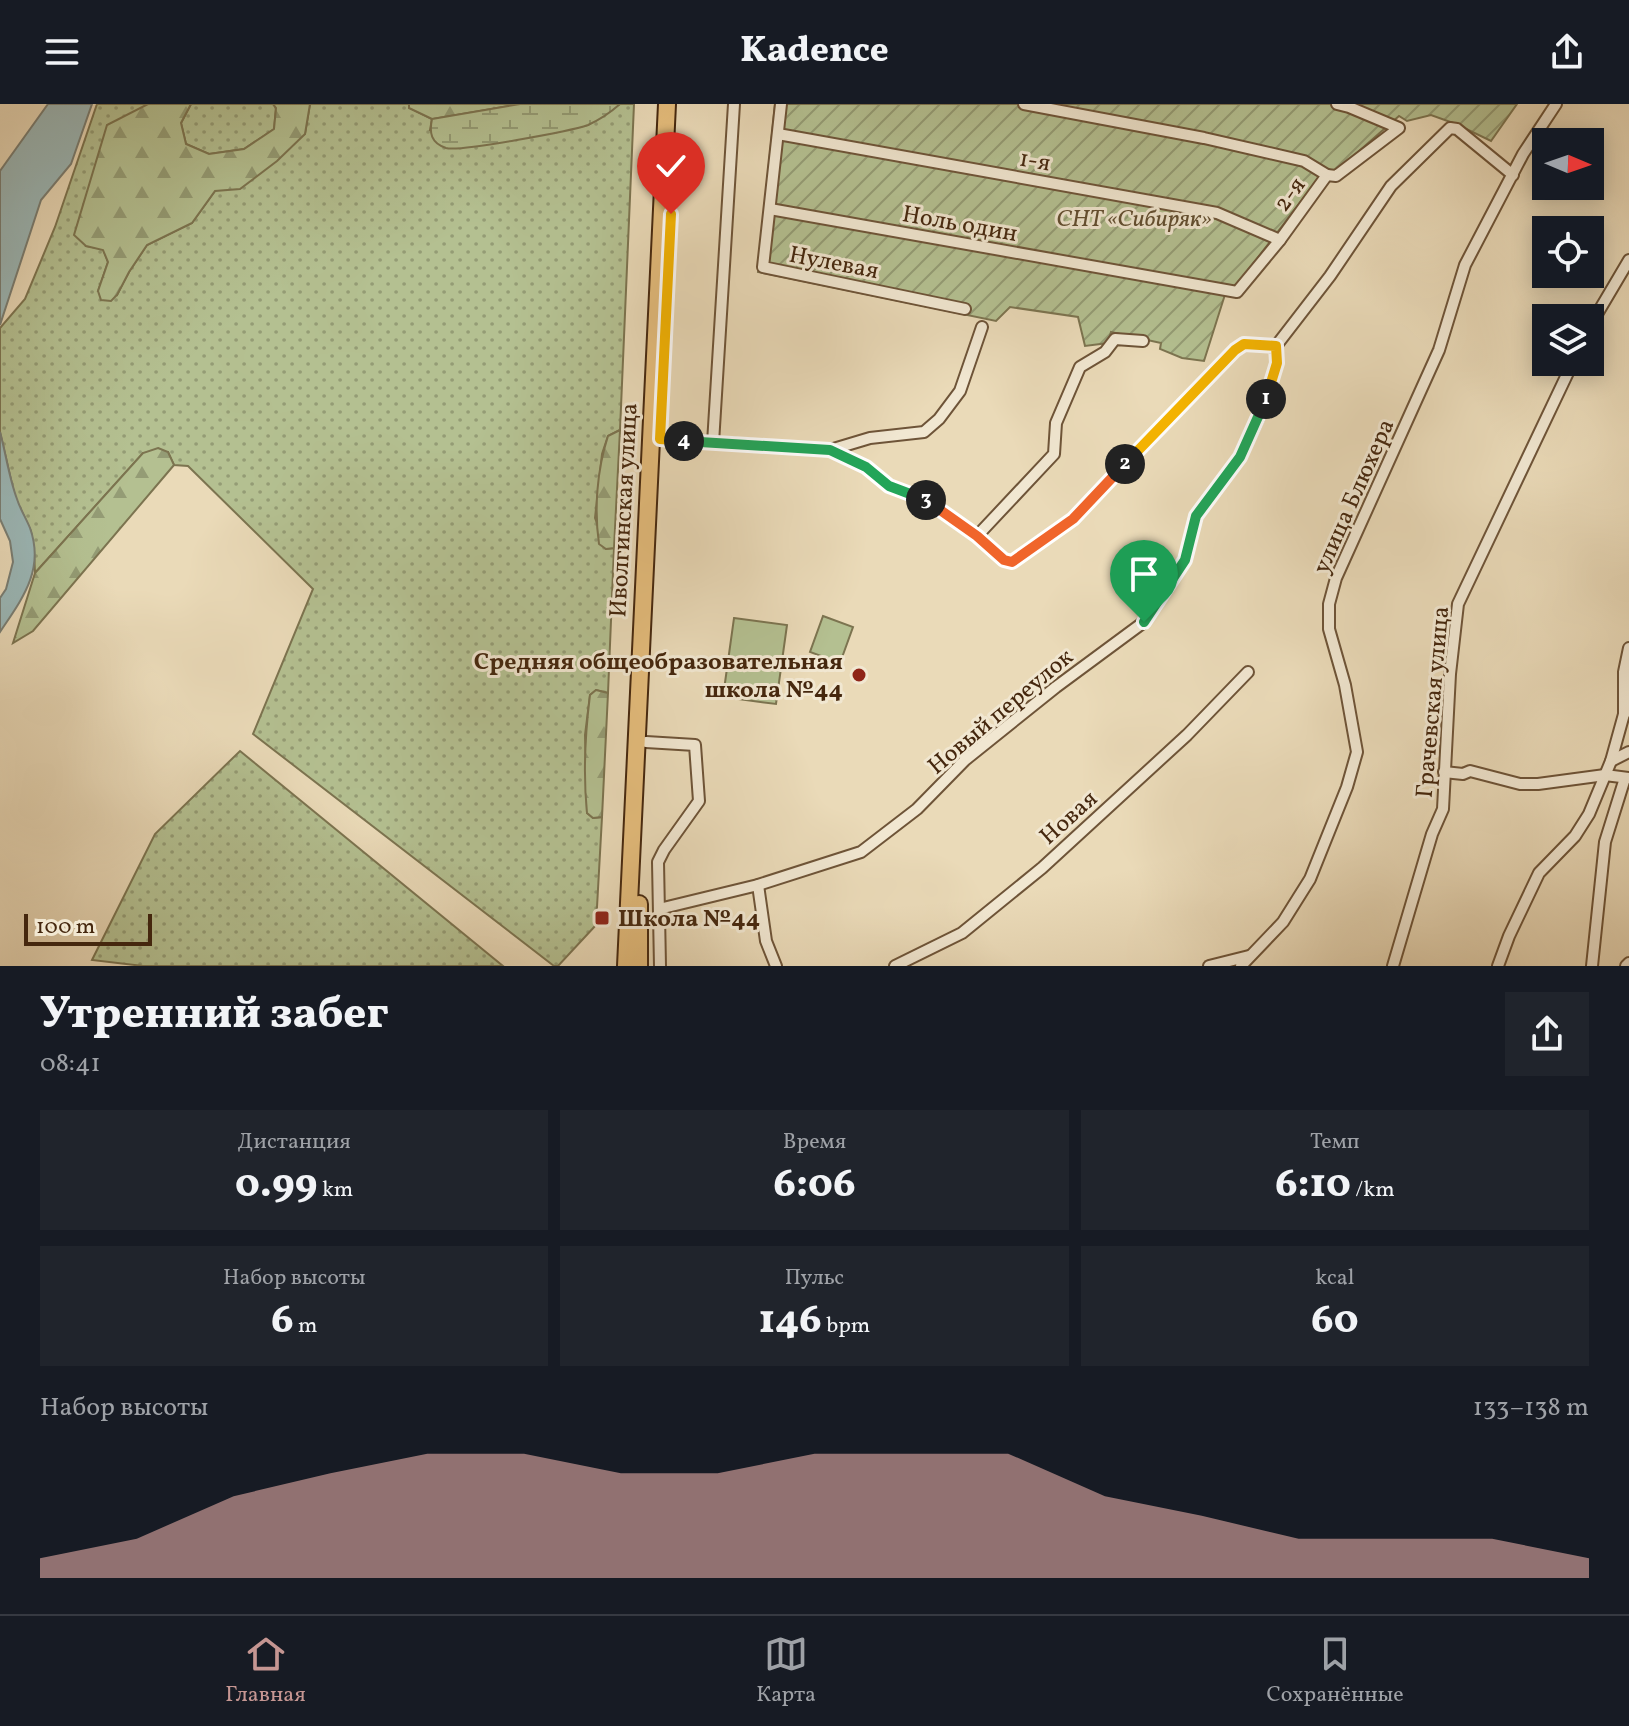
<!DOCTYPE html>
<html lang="ru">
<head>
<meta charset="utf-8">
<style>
	:root { --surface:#171b24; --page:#20242c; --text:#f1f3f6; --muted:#9ea1a6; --line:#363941; --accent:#c59692 }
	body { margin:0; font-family:Vollkorn,serif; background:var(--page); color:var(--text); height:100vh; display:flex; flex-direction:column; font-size:30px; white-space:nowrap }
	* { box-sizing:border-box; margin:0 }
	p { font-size:26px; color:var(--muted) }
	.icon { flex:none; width:44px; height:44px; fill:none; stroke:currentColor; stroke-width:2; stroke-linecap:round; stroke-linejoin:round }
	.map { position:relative; height:862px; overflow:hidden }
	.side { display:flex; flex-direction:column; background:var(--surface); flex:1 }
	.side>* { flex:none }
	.needle { width:52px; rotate:92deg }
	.buttons { position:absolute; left:1532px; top:24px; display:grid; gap:16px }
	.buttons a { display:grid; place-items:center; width:72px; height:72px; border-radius:0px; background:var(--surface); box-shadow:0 4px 20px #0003; font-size:40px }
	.scale { position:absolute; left:24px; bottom:20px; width:128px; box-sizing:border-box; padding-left:8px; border:4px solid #45270e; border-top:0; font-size:22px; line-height:28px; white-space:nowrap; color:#45270e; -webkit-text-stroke:6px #f1e7d1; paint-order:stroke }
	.pin { position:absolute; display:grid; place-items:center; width:68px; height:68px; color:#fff; margin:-82px -34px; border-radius:50% 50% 50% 0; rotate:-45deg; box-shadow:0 0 8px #0007 }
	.pin .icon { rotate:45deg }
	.km { position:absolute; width:40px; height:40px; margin:-20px; border-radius:50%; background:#222; color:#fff; font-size:22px; line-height:40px; text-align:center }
	.round { display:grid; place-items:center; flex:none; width:84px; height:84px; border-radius:0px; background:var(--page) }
	.overview { display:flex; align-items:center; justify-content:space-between; height:136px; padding:0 40px }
	h1 { font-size:44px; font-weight:800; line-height:60px }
	.figures { display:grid; grid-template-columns:repeat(3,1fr); gap:12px; height:136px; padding:8px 40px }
	.figures div { display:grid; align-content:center; border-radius:0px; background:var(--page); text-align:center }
	.figures b { font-size:40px; font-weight:800 }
	.figures small { font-size:22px; font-weight:400 }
	.figures p { font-size:22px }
	.chart { height:224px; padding:16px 40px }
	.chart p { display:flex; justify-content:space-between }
	.chart svg { width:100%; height:144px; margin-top:8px; fill:var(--accent); opacity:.7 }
	header { display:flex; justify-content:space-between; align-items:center; height:104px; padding:0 40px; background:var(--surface); font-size:36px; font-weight:800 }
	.tab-bar { display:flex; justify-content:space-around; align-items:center; height:112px; border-top:2px solid var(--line); background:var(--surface); font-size:22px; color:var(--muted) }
	.tab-bar a { display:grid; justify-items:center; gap:4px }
	.tab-bar .current { color:var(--accent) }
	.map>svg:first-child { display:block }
	.grass { fill:url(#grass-dots); stroke:#7c7450; stroke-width:2 }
	.forest { fill:url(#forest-firs); stroke:#7c7450; stroke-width:2 }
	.wetland { fill:url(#wetland-marsh); stroke:#7c7450; stroke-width:2 }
	.garden { fill:url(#garden-furrows); stroke:#7c7450; stroke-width:2 }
	.pitch { fill:#b4c091; stroke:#7c7450; stroke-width:2 }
	.water { fill:#9bb8b8; stroke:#797e74; stroke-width:2 }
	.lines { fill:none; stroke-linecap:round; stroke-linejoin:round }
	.street-casing { stroke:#6e5438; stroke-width:14 }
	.primary-casing { stroke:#45270e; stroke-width:20 }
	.street { stroke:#f1e7d1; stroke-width:10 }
	.primary { stroke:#e5bd7c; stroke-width:16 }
	.split-1-casing { stroke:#fff; stroke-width:16 }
	.split-2-casing { stroke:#fff; stroke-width:16 }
	.split-3-casing { stroke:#fff; stroke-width:16 }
	.split-4-casing { stroke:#fff; stroke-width:16 }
	.split-5-casing { stroke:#fff; stroke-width:16 }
	.split-1 { stroke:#22a559; stroke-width:10 }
	.split-2 { stroke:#f5b400; stroke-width:10 }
	.split-3 { stroke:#f0652b; stroke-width:10 }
	.split-4 { stroke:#22a559; stroke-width:10 }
	.split-5 { stroke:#f5b400; stroke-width:10 }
	.poi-dot { fill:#8f2418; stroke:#f1e7d1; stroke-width:3 }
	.labels { text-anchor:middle; stroke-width:6; stroke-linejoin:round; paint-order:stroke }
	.street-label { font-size:24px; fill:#45270e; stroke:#f1e7d1 }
	.park-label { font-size:24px; font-style:italic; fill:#614d2f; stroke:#f1e7d1 }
	.poi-label { font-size:24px; font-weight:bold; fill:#45270e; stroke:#f1e7d1; text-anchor:end }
</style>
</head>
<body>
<header><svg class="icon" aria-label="menu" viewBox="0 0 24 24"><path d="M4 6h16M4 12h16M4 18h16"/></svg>Kadence<svg class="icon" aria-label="share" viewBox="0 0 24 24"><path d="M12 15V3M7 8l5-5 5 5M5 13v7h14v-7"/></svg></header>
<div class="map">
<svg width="1629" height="862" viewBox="0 0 1629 862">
	<defs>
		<pattern id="grass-dots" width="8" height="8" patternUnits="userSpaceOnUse" patternTransform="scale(2)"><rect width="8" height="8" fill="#b4c091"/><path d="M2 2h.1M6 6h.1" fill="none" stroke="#949c75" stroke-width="1.8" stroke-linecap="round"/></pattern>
		<pattern id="forest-firs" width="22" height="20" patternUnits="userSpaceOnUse" patternTransform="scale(2)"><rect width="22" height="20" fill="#b4c091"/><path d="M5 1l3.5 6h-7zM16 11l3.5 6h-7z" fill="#949c75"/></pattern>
		<pattern id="wetland-marsh" width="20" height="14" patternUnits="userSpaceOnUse" patternTransform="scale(2)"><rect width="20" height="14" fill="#b4c091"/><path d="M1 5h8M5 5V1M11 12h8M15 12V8" fill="none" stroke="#949c75"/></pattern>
		<pattern id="garden-furrows" width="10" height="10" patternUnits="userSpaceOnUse" patternTransform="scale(2)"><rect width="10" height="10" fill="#b4c091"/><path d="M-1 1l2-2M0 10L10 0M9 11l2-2" fill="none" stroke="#949c75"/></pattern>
	</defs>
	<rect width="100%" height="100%" fill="#eadab8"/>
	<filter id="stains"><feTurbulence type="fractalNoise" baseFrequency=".0025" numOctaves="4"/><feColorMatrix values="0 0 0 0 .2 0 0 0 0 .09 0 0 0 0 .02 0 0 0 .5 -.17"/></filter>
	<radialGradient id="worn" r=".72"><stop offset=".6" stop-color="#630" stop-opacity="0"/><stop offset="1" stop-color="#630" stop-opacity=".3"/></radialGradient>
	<g class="grass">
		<path d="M97,0h51l-4,3 -58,139 17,3 5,13 -10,29 19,4 12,-23 18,-27 45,-22 23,-32 90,-57 5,-30h99l1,4 22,11 -2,11 89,9 69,-14 32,-21h14l-14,326 -12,6 -6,18 -7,64 11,31 8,-1 -6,145 -12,-3 -6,5 -5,40 2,78 6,5 9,-1 -6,108 -38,41h-4l-301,-232 60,-145 -125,-123 -14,-1 -6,-13 -25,1 -108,120 -1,-23 -3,-19 -16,-34 -15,-65v-104l25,-29 30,-72z"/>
		<path d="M191,0h82l3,4 -2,21 -30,20 -35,5 -23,-10 -5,-21z"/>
		<path d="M240,647l263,215h-360l-51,-6 63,-126z"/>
	</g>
	<g class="forest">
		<path d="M148,0h43l-10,19 5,21 23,10 35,-5 30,-20 2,-21 -3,-4h37l-5,30 -28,27 -37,28 -25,2 -23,32 -45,22 -18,27 -12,23 -6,6 -10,-1 -3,-9 10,-29 -5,-12 -17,-4 -12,-11 33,-110z"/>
		<path d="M409,0h111l-88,15 -23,-11z"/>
		<path d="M620,326l-6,118 -8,1 -7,-5c-5,-35 -2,-74 9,-108z"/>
		<path d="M158,344l10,4 6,13 -141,166 -20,12 22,-70 108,-120z"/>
		<path d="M596,586l12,3 -6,124 -9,1 -6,-5c-4,-39 -2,-78 3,-118z"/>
	</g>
	<path class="wetland" d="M520,0h100c-9,8 -21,16 -32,21 -17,6 -129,27 -142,23 -15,-5 -17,-15 -14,-29z"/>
	<path class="garden" d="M775,0h742l-26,37 -35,-17 -25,-9 -24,6 -8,-5 -65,57 -8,-4 -90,117 -8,-1 -24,76 -22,-3 -22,-9 1,-6 -50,-11 -3,11 -23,3 -7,-29 -68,-10 -14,14 -238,-49z"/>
	<g class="pitch">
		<path d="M823,512l30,11 -13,36 -30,-11z"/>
		<path d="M734,514l53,7 -11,79 -53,-7z"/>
	</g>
	<g class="water">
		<path d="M48,0h44l-21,60 -30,36 -41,125v-154z"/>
		<path d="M0,328c6,22 9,46 17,67 3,10 9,19 13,29 15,42 -8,71 -30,104v-34l6,-9 7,-27 -3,-21 -10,-22z"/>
	</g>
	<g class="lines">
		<g class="street-casing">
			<g id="street">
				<path d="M781,0l-18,163 202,42"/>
				<path d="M778,30l439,79 63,27"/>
				<path d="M1327,71l9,1 63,-48 -50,-21 -12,-3"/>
				<path d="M770,105l467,83 43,-52 47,-65 -23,-14 -100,-23 -180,-34"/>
				<path d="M1590,222l39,-66"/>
				<path d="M660,335l170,11 36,17 23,19 36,13 52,37 27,24 8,2 61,-43 162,-169 9,-6 32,2"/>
				<path d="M713,339l21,-339"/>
				<path d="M830,346l40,-12 54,-6 15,-13 21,-28 22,-64"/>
				<path d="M977,432l77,-82 2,-31 24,-56 25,-15 10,-13 28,2"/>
				<path d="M1624,610v-42l5,-24"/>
				<path d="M646,638l49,3 4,56 -35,49 -6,12 2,104"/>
				<path d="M1611,657l18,-9"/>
				<path d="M1444,668l19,2 7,-3 50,13h18l67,-9 24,3"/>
				<path d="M758,781l8,56 10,25"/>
				<path d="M659,805l99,-24 103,-33 56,-43 48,-49 91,-73 88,-65 41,-62 11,-44 44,-59 23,-49 14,-45 -1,-17 54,-70 61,-90 59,-58 7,1 56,46"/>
				<path d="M895,862l67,-33 80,-65 145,-133 61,-63"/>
				<path d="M1209,862l40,-10"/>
				<path d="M1241,862l42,-44 27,-43 37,-92 10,-35 -12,-67 -16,-56v-25l7,-26 103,-228 26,-85 58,-111 33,-50"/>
				<path d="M1393,862l39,-132 11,-25 7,-135 8,-70 115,-242"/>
				<path d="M1498,862l11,-30 30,-63 36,-37 14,-22 22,-53 13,-47 5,-5"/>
				<path d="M1592,862l13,-124 20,-64"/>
				<path d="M1626,862l3,-3"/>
			</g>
		</g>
		<g class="primary-casing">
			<g id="primary">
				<path d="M639,800v62"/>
				<path d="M626,862l41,-862"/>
			</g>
		</g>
		<use href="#street" class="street"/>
		<use href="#primary" class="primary"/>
	</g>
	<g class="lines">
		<g class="split-1-casing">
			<path id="split-1" d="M1144,518l41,-62 11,-44 44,-59 26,-58"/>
		</g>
		<g class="split-2-casing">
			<path id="split-2" d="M1125,360l110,-114 9,-6 32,2 1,17 -11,36"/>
		</g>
		<g class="split-3-casing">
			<path id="split-3" d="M926,396l51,36 27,24 8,2 61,-43 52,-55"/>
		</g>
		<g class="split-4-casing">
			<path id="split-4" d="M684,337l146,9 36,17 23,19 37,14"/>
		</g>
		<g class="split-5-casing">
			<path id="split-5" d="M671,110l-11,225 24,2"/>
		</g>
		<use href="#split-1" class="split-1"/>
		<use href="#split-2" class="split-2"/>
		<use href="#split-3" class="split-3"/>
		<use href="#split-4" class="split-4"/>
		<use href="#split-5" class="split-5"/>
	</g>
	<g class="poi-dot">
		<circle cx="859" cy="571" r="8"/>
		<rect x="594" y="806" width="16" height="16" rx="4"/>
	</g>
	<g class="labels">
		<g class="street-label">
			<text transform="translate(1035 56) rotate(10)" y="8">1-я</text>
			<text transform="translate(1289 90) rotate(-54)" y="8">2-я</text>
			<text transform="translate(960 119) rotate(10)" y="8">Ноль один</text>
			<text transform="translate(834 158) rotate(11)" y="8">Нулевая</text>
			<text transform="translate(1353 392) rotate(-66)" y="8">улица Блюхера</text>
			<text transform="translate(623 406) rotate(-87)" y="8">Иволгинская улица</text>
			<text transform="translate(1432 598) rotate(-85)" y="8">Грачевская улица</text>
			<text transform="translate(1000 607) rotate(-40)" y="8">Новый переулок</text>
			<text transform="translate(1068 713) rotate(-42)" y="8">Новая</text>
		</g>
		<g class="park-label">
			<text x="1134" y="122">СНТ «Сибиряк»</text>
		</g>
		<g class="poi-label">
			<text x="843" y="565">Средняя общеобразовательная<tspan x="843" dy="28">школа №44</tspan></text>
			<text x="618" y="822" text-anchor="start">Школа №44</text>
		</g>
	</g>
	<rect width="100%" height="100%" filter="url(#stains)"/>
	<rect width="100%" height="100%" fill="url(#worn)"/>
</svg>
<div class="buttons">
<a><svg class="needle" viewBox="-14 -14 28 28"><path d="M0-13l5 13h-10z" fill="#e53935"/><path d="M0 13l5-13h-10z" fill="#9ea1a6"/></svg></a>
<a><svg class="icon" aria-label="locate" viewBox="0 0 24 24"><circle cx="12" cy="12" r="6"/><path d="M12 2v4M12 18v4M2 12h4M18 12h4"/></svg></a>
<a><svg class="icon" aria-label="layers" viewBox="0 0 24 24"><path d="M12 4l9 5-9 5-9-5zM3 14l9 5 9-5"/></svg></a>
</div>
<div class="scale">100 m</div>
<div class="pin" style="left:1144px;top:518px;background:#1e9e55"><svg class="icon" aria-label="arrive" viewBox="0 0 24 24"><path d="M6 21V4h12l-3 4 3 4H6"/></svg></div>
<div class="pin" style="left:671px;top:110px;background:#d93025"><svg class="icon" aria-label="check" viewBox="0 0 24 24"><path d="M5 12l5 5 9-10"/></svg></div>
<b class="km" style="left:1266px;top:295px">1</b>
<b class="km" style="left:1125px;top:360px">2</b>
<b class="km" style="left:926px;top:396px">3</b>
<b class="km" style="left:684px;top:337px">4</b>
</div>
<section class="side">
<div class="overview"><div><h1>Утренний забег</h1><p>08:41</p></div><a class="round"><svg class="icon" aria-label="share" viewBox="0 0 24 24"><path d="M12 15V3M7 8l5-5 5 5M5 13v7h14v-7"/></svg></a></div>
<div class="figures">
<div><p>Дистанция</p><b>0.99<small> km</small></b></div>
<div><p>Время</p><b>6:06</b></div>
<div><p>Темп</p><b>6:10<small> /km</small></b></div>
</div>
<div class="figures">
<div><p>Набор высоты</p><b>6<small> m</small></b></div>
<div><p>Пульс</p><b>146<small> bpm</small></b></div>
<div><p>kcal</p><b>60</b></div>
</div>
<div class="chart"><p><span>Набор высоты</span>133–138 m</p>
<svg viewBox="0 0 160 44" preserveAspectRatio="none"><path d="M0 44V38L10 32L20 19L30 12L40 6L50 6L60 12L70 12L80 6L90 6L100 6L110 19L120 25L130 32L140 32L150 32L160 38V44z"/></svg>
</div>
</section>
<nav class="tab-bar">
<a class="current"><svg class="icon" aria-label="home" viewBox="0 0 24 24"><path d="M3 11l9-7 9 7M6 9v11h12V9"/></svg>Главная</a>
<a><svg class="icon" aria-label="map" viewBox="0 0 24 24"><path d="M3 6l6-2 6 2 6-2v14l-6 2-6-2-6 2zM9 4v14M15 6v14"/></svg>Карта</a>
<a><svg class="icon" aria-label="saved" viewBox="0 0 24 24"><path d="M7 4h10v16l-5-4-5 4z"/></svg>Сохранённые</a>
</nav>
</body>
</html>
